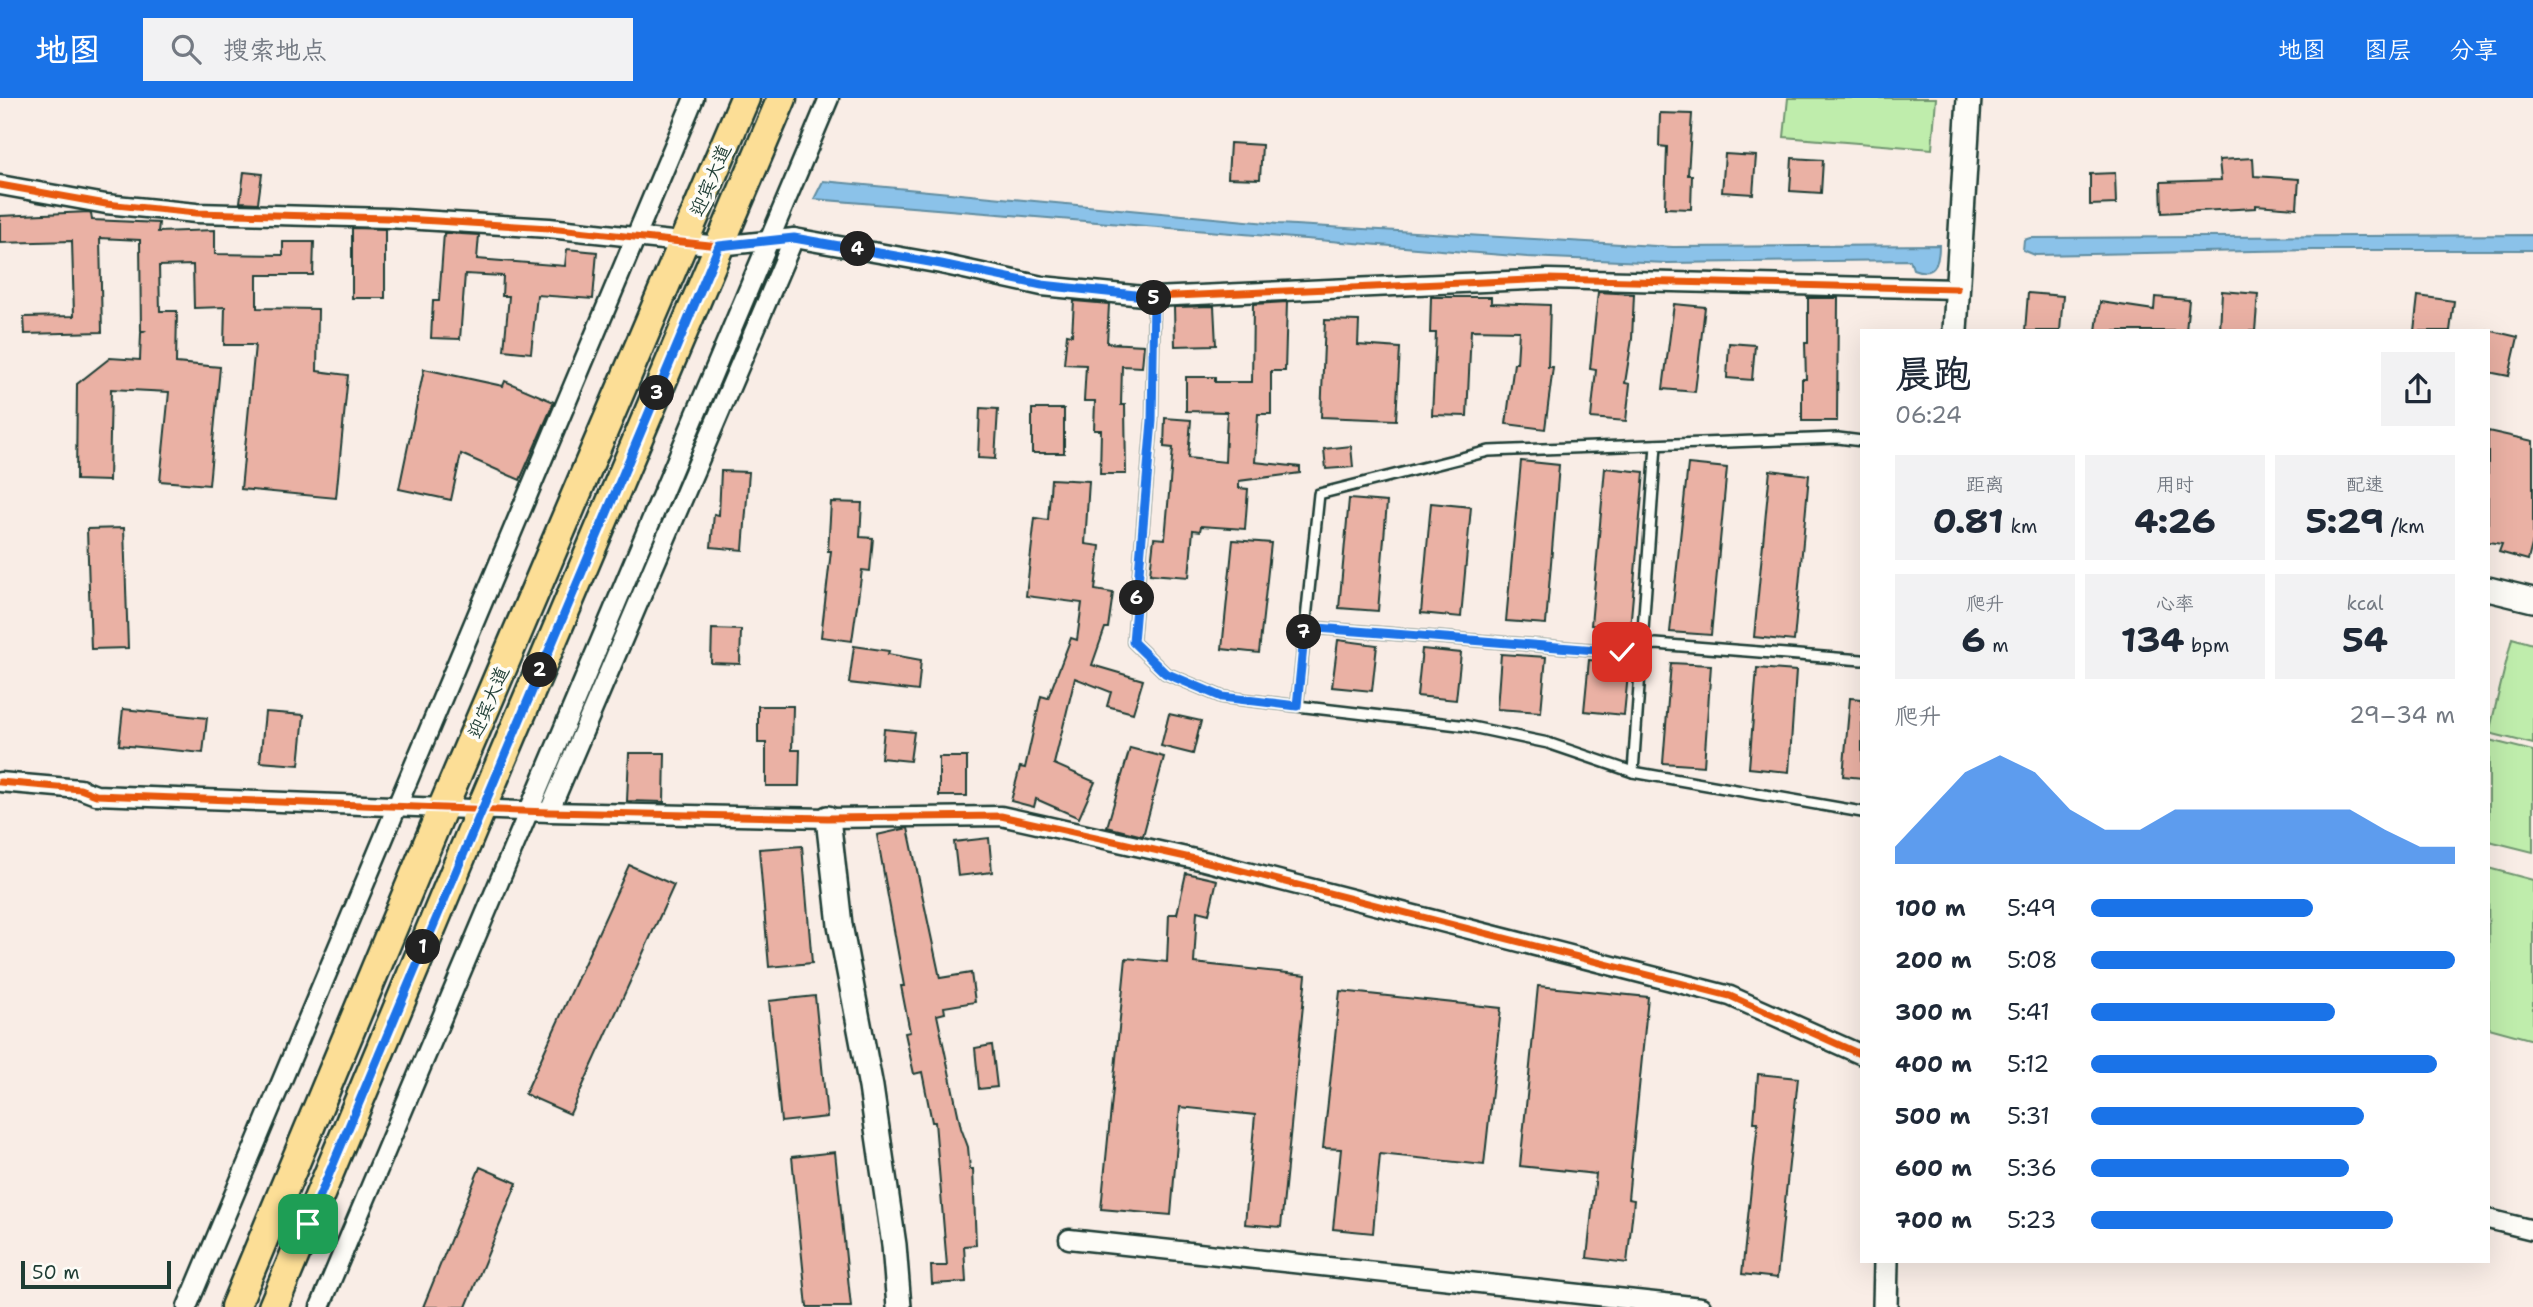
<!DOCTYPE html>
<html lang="zh">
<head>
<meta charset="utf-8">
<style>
	:root { --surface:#fff; --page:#f2f2f3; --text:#1f2937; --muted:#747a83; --accent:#1a73e8 }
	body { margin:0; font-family:"Shantell Sans","LXGW WenKai TC",sans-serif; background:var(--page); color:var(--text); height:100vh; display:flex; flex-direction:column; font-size:26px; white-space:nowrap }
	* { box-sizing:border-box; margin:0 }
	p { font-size:23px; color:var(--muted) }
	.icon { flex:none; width:38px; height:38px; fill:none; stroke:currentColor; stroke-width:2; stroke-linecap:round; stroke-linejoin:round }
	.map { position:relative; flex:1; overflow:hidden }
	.drawer { position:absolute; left:1860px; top:231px; width:630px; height:934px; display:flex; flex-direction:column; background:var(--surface); border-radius:0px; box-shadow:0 7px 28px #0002 }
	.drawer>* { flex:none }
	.scale { position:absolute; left:21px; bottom:18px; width:150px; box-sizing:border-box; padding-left:7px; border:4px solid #1f3d34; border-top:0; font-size:19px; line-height:24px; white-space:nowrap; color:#1f3d34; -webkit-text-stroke:5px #fdfcf7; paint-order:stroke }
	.pin { position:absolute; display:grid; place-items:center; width:60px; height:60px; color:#fff; margin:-30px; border-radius:14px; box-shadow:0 4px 10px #0006 }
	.km { position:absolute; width:35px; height:35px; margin:-18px; border-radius:50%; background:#222; color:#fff; font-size:19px; line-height:35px; text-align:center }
	.round { display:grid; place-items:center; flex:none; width:74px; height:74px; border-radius:0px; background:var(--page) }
	.headline { display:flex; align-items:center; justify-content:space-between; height:119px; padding:0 35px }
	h1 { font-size:38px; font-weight:700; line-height:52px }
	.stats { display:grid; grid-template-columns:repeat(3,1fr); gap:10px; height:119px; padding:7px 35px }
	.stats div { display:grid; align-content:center; border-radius:0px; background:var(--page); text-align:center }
	.stats b { font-size:35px; font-weight:700 }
	.stats small { font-size:19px; font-weight:400 }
	.stats p { font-size:19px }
	.chart { height:196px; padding:14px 35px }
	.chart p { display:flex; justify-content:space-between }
	.chart svg { width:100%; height:126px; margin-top:7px; fill:var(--accent); opacity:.7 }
	ul { padding:0 35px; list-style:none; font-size:23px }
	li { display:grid; grid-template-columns:112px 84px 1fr; align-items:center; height:52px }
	li i { height:18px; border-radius:9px; background:var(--accent) }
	header { display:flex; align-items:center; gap:42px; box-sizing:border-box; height:98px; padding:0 35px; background:var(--accent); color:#fff }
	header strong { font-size:33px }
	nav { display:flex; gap:38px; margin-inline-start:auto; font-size:24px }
	.search { width:490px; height:63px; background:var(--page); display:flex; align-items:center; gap:18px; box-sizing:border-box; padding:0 24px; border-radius:0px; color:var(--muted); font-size:26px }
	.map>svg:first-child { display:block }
	.green { fill:#bfedac; stroke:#6f9570; stroke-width:2 }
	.water { fill:#8bc2e9; stroke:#608da1; stroke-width:2 }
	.building { fill:#eab1a4; stroke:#1f3d34; stroke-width:2 }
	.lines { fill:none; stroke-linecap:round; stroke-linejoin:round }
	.service-casing { stroke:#1f3d34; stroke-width:14 }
	.minor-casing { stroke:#1f3d34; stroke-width:23 }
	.tertiary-casing { stroke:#1f3d34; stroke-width:28 }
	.primary-casing { stroke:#1f3d34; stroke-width:33 }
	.service { stroke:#fdfcf7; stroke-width:9 }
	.minor { stroke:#fdfcf7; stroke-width:18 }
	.tertiary { stroke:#fdfcf7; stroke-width:23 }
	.primary { stroke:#fcde96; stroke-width:28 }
	.cycleway-casing { stroke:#fdfcf7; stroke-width:11 }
	.cycleway { stroke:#e8590c; stroke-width:7 }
	.route-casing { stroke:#fff; stroke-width:14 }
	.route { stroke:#1a73e8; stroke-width:9 }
	.labels { text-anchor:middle; stroke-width:7; stroke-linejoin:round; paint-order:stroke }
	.street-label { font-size:19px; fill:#1f3d34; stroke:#fdfcf7 }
</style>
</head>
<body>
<header>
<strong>地图</strong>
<div class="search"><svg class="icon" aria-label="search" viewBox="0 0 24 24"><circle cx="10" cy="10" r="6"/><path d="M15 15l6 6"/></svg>搜索地点</div>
<nav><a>地图</a><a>图层</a><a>分享</a></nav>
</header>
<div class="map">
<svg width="2533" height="1209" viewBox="0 0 2533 1209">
	<rect width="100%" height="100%" fill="#f9ede6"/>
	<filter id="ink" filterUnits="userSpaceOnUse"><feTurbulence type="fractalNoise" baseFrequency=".0143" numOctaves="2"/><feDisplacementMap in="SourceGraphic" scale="14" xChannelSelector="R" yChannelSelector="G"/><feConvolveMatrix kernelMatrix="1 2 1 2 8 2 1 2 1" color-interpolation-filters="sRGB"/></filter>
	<g filter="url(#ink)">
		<g class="green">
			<path d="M1788,0h148l-4,51 -148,-12z"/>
			<path d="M2512,540l21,6v100l-44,-11z"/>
			<path d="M2489,642l44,11v101l-44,-11z"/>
			<path d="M2488,770l45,12v160l-44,-12z"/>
		</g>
		<g class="water">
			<path d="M823,83l455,43 274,16 121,7 266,-2c0,20 -5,32 -26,24l-3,-9 -243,3 -140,-6 -713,-58z"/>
			<path d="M2533,137v15h-219l-279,5 -12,-5 1,-10 6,-2z"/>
		</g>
		<g class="building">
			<path d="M1660,15l32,1 -4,61h4l-1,34 -26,-1 2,-61 -8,-1z"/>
			<path d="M1230,45l32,2 -2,34 -32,-1z"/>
			<path d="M1725,56l31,2 -3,38 -31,-2z"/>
			<path d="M1792,60l31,2 -2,33 -31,-2z"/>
			<path d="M2253,60l1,18 45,3 -2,29 -41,-3v3l-94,5 -1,-31 60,-2 -2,-20z"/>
			<path d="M244,74l18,2 -4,29 -18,-1z"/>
			<path d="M2115,75l1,31 -26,1v-31z"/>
			<path d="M89,114l2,1 1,7 67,3 -1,9 57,-2v24l68,1v-13h31l-1,33h-56v33l61,1 -1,62 31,4 -12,123 -95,-9 14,-144h-31l1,-38 -31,1 -1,-43 -34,1 1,45h17l-1,52 44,4 -11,118 -49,-4 9,-89 -58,-3 -2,92 -33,-1 1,-96 33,-26 30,2 1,-27 3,-2h-3l-1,-91 -40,-2 2,94 -77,2 -1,-17 50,-1 -2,-75 -72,2v-27z"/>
			<path d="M352,130l33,1v69h-33z"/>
			<path d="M444,135l35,2 -2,24 88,7 2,-17 30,3 -4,47 -56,-4 -6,58 -27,-3 5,-54h-7l1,-20 -38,-2 -5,65 -29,-1 2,-37h6z"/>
			<path d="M2222,193l36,3 -3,37h-35z"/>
			<path d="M1598,194l36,2 -2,45 -7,44 5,1 -4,37 -35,-3 5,-48 -6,-1z"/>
			<path d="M2028,195l35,3 -3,35h-35z"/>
			<path d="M2418,198l36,5 -4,30h-36z"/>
			<path d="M1431,199h60v6l59,2 -2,62h5l-8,62 -39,-5 8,-61h3l2,-32 -48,-1 -4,86 -35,-1 4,-82h-6z"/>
			<path d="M2155,199l34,3 -3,31h-90l4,-29 54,8z"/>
			<path d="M1808,200h30l-1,123h-35v-42h4l-1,-36h3z"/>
			<path d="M1074,203l35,3 -2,39 37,2 -2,22 -20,-1 -1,39h4l1,69h-26l1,-44h-7l1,-29h-11l2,-36 -22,-1 3,-30 5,1z"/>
			<path d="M1287,204l-2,69h-14v43h-13l-3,48 45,5v6l-61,8v7l9,1 -3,40 -44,-3 -1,5 -7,-1 -4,47 -39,-3 4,-36 11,1 8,-91 -9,-1 1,-29 26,2 -3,38 37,4 2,-50 -41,-1v-34h29v5h37l1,-78z"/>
			<path d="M1674,206l31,3 -10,85 -32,-3z"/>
			<path d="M1214,208l2,39 -41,1 -1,-39z"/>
			<path d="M1325,222l34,1 -1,24 42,3 -4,72 -75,-3z"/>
			<path d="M2488,232l30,7 -9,39 -21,-4z"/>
			<path d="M1729,245l26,2 -3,35 -25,-2z"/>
			<path d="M424,271l79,17 2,-5 49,21 -34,78 -59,-26 -10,46 -52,-11z"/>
			<path d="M980,310l18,1 -3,50 -17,-1z"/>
			<rect x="1032" y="311" width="32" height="44"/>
			<path d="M2488,333l45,10v100l-5,19 -29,-8 3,-8 -14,-2z"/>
			<path d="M1351,348l2,21 -27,2 -2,-20z"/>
			<path d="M1521,363l38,4 -13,159 -40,-3z"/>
			<path d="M1688,366l39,4 -16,167 -41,-3z"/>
			<path d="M1605,370l39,4 -14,157 -39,-4z"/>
			<path d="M1770,372l39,5 -15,166 -40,-4z"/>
			<path d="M721,373l28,1 -6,78 -32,-3 3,-33 5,1z"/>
			<path d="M1051,381l38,2 -4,63 15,2 -5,44 18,3 -5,35h-3l-13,37 51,15 -10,33 -26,-7 4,-14 -36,-14 -21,86 41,18 -16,36 -43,-19 -2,8 -23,-6 9,-34 5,1 16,-72 7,2 23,-60 6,2 5,-37 -56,-7 9,-78 13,2z"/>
			<path d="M1349,401l38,3 -9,109 -39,-3z"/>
			<path d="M831,404l31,1 -2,34 13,1 -3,33 -8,-1 -10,71 -31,-4 10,-86h-3z"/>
			<path d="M1431,405l40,4 -10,110 -40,-4z"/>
			<path d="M124,430l4,120 -37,1 -4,-120z"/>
			<path d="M1233,442l38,3 -12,110 -37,-4z"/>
			<path d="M712,531l29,1 -1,34 -29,-1z"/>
			<path d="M1338,542l39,5 -5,46 -40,-4z"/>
			<path d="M854,548l35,5 -1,3 33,6 -3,31 -69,-8z"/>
			<path d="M1422,551l39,4 -5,47 -39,-4z"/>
			<path d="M1501,556l45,3 -5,55 -44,-3z"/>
			<path d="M1589,562l40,4 -5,51 -40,-4z"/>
			<path d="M1671,565l40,2 -7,101 -41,-3z"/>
			<path d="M1757,570l39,3 -7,101 -40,-4z"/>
			<path d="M1850,600l12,1v79l-19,-2z"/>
			<path d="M758,608h35l-1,44h8l-1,36h-33v-43h-8z"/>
			<path d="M123,611l84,9 -4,35 -84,-8z"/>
			<path d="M265,614l39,3 -5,50 -39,-3z"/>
			<path d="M1169,616l32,7 -8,33 -32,-8z"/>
			<path d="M884,631l30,3 -4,29 -29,-3z"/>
			<path d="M1130,650l34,9 -21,79 -36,-9z"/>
			<path d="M629,655h36l-1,49 -37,-1z"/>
			<rect x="939" y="659" width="28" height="39"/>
			<path d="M908,730l32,150 31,-5 4,29 -31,5 1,6 -8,2 24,113 7,19 2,22h3l3,76 -12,1 2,36 -34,2 -1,-18h16l-12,-144h-3l-10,-50 -8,2 -9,-41 5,-1 -9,-46h3l-27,-151z"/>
			<path d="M989,740l3,34 -34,4 -4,-34z"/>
			<path d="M802,748l10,117 -43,4 -10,-118z"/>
			<path d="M629,767l45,20 -104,229 -45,-20z"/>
			<path d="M1186,775l31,7 -8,34 -12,-3 -3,52 112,12 -25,252 -36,-3 10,-109 -75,-8 -9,108 -70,-6 25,-251 41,4 2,-48h8z"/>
			<path d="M1538,888l110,11 -20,202 6,1 -7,63 -40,-5 9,-84 -76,-8z"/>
			<path d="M1340,893l161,17 -17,157 -104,-11 -7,79 -40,-4 8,-80 -18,-1z"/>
			<path d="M815,898l12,121 -46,5 -12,-121z"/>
			<path d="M992,947l5,42 -18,2 -4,-41z"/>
			<path d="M1758,976l40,4 -21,200 -35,-4 16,-152h-4z"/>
			<path d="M835,1054l16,155h-44l-15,-150z"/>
			<path d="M480,1069l37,16 -51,124h-43z"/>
		</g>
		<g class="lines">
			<g class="service-casing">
				<g id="service">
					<path d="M1154,199l-2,124 -19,221 32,31 57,24 75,9 22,-212 170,-43 349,-13 24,3"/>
					<path d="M1305,529l317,25 34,-8 206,16"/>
					<path d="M1297,608l170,20 81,17 85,29 229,40"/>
					<path d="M1633,674l23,-327"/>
				</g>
			</g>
			<g class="minor-casing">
				<g id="minor">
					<path d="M0,87l106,19 90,9 192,5 161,10 170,18 75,-8 147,26 101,22 112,11 394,-18 409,10"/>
					<path d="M0,684l80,7 16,6 453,17 279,6 173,-2 203,45 526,135 132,59"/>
					<path d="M549,714l245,-574"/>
					<path d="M2488,1121l45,11"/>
					<path d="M1069,1141l632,68"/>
					<path d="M187,1209l507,-1209"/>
					<path d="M320,1209l509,-1209"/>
				</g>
			</g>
			<g class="tertiary-casing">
				<g id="tertiary">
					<path d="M1955,233l14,-233"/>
					<path d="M2488,491l45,11"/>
					<path d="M828,720l12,107 31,162 23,158 5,62"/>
					<path d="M1885,1209l1,-45"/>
				</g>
			</g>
			<g class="primary-casing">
				<g id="primary">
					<path d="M235,1209l208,-500 302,-709"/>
					<path d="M273,1209l208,-498 301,-711"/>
				</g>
			</g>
			<use href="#service" class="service"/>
			<use href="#minor" class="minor"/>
			<use href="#tertiary" class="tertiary"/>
			<use href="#primary" class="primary"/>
			<g class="cycleway-casing">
				<g id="cycleway">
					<path d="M0,87l106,19 90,9 192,5 161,10 170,18 75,-8 147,26 101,22 112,11 394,-18 409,10"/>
					<path d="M0,684l80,7 16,6 453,17 279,6 173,-2 203,45 526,135 132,59"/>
				</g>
			</g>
			<use href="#cycleway" class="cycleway"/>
		</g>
	</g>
	<g class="lines" filter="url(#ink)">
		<g class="route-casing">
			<path id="route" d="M308,1126l411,-978 75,-8 147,26 101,21 112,12 -2,124 -19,221 32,31 57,24 75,9 8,-79 317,25"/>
		</g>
		<use href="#route" class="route"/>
	</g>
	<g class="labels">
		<g class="street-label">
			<text transform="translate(710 82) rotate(-67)" y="7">迎宾大道</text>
			<text transform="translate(488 604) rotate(-67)" y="7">迎宾大道</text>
		</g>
	</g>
</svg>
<div class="scale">50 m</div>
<div class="pin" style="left:308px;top:1126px;background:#1e9e55"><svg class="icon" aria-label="arrive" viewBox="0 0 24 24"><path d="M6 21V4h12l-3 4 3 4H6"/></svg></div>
<div class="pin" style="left:1622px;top:554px;background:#d93025"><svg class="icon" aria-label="check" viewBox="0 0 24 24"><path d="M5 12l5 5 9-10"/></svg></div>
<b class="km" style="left:423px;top:849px">1</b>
<b class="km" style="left:540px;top:572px">2</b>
<b class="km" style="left:657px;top:295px">3</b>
<b class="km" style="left:858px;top:151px">4</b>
<b class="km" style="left:1154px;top:200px">5</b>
<b class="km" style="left:1137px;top:500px">6</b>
<b class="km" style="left:1304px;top:534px">7</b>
<section class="drawer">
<div class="headline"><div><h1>晨跑</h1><p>06:24</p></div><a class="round"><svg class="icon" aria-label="share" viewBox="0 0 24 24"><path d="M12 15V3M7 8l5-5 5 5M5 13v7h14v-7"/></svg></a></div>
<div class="stats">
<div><p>距离</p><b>0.81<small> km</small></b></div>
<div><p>用时</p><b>4:26</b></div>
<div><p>配速</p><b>5:29<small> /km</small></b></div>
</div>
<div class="stats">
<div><p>爬升</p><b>6<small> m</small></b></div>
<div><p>心率</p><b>134<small> bpm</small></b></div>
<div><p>kcal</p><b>54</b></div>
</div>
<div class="chart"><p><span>爬升</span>29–34 m</p>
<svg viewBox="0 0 160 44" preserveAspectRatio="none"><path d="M0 44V38L10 25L20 12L30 6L40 12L50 25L60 32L70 32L80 25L90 25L100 25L110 25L120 25L130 25L140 32L150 38L160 38V44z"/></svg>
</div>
<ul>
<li><b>100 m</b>5:49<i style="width:61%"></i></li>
<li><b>200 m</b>5:08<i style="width:100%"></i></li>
<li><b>300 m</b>5:41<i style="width:67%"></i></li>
<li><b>400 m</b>5:12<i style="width:95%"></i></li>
<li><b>500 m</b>5:31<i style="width:75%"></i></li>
<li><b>600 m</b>5:36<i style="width:71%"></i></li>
<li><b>700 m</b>5:23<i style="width:83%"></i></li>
</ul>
</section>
</div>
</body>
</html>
